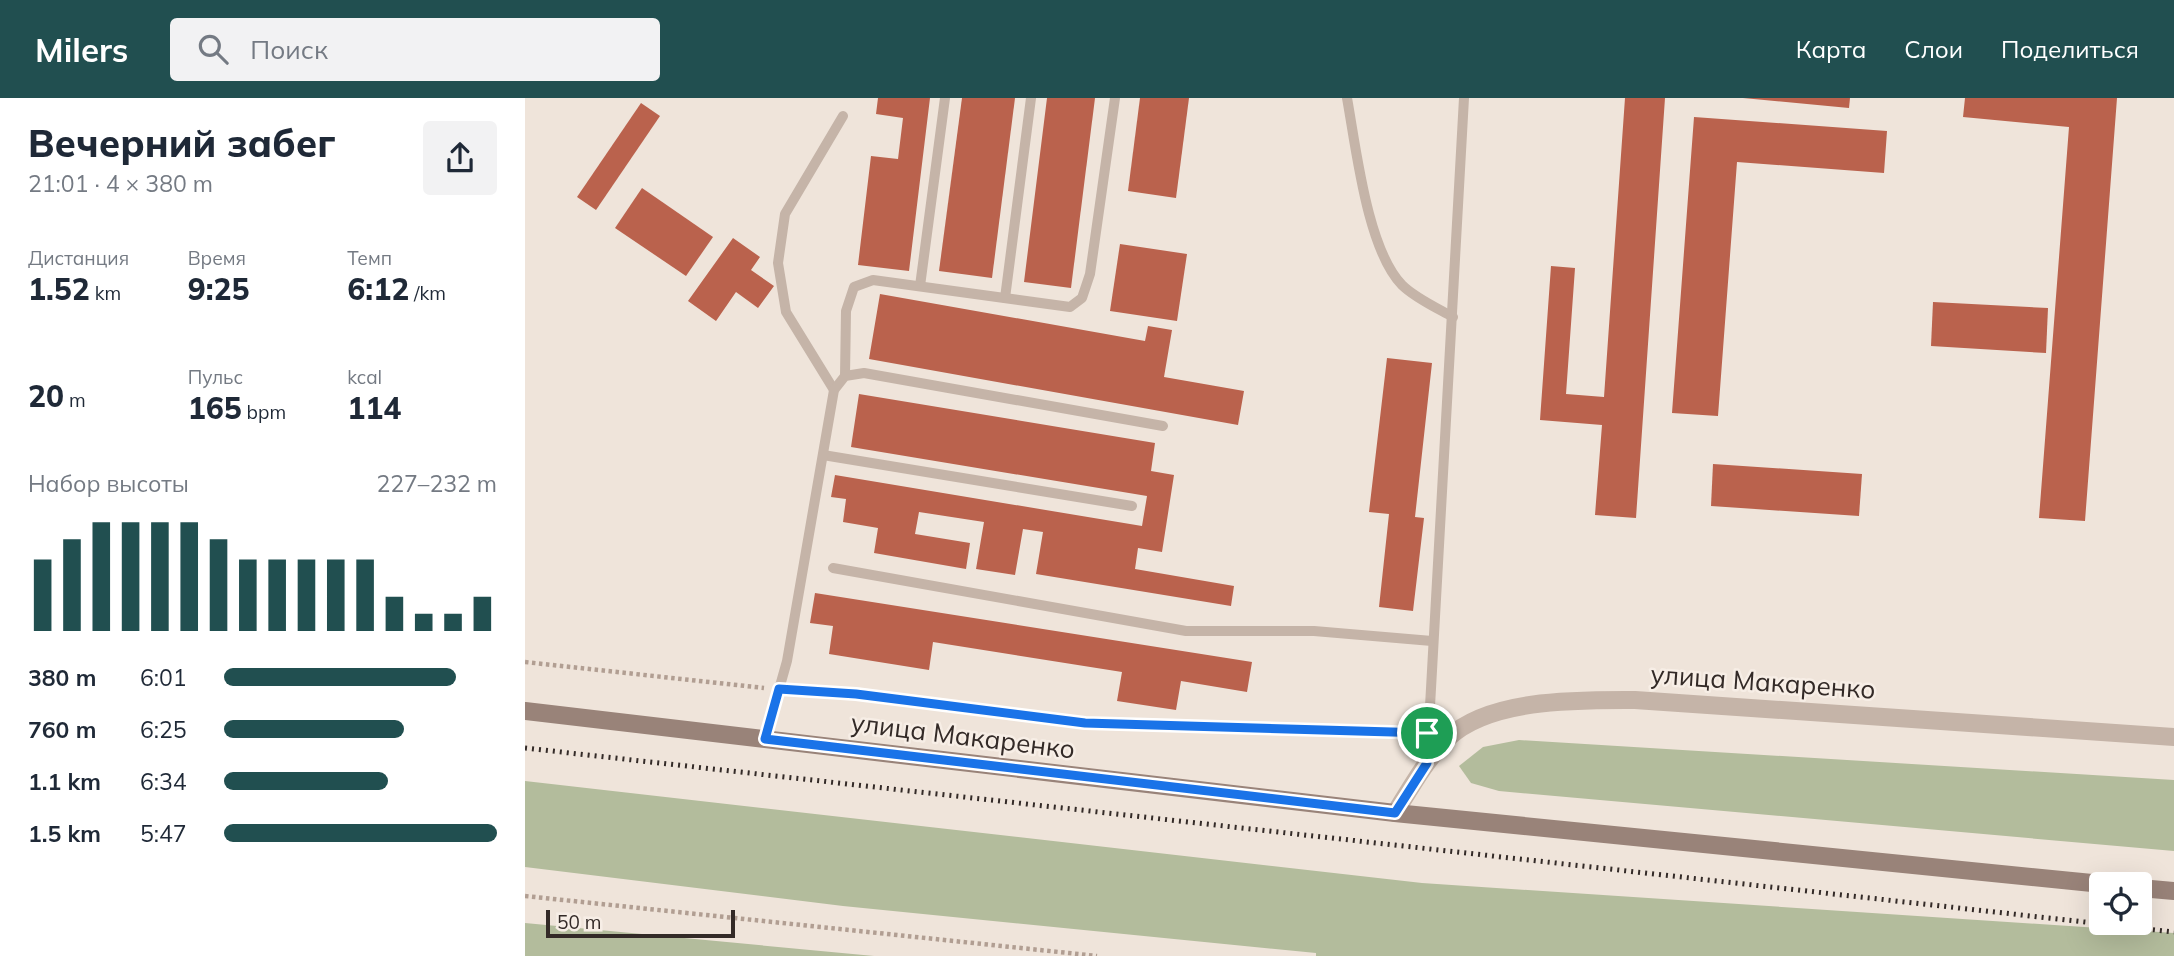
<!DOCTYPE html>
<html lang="ru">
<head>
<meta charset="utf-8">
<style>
	:root { --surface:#fff; --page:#f2f2f3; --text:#1f2937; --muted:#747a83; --accent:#214f50 }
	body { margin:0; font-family:Mulish,sans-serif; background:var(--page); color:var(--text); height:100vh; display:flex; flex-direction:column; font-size:26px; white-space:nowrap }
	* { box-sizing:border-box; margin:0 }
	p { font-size:23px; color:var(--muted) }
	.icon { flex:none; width:38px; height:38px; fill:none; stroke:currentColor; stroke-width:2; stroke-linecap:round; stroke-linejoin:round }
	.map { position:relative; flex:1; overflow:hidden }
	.panel { display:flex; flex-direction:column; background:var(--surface); width:525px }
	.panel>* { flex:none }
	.fabs { position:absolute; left:1564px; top:774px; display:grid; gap:14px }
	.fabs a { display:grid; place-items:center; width:63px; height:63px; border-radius:7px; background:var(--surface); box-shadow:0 7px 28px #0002; font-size:35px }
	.scale { position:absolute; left:21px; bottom:18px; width:189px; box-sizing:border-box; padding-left:7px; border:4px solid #332a27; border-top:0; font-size:19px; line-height:24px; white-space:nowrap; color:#332a27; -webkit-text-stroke:5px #f7eee6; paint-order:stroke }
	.pin { position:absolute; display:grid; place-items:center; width:60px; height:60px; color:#fff; margin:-30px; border:4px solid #fff; border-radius:50%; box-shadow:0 2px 7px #0007 }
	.round { display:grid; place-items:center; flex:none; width:74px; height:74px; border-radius:7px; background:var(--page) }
	.summary { display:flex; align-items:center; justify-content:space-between; height:119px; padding:0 28px }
	h1 { font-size:38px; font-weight:800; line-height:52px }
	.stats { display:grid; grid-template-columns:repeat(3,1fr); gap:10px; height:119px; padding:7px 28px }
	.stats div { display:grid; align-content:center }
	.stats b { font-size:30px; font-weight:800 }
	.stats small { font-size:19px; font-weight:400 }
	.stats p { font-size:19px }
	.chart { height:196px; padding:14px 28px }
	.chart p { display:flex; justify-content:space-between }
	.chart svg { width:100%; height:126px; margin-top:7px; stroke:var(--accent); stroke-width:6 }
	ul { padding:0 28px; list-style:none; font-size:23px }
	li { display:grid; grid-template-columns:112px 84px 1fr; align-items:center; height:52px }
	li i { height:18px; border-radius:9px; background:var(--accent) }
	header { display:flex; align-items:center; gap:42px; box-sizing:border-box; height:98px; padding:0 35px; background:var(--accent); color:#fff }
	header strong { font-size:33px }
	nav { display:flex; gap:38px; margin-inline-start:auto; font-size:24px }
	.search { width:490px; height:63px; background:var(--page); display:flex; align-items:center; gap:18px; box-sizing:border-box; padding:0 24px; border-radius:7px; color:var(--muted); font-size:26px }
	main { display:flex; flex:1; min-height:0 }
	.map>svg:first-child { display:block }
	.green { fill:#b3bc9c }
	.building { fill:#ba624d }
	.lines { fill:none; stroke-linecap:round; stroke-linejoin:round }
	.path { stroke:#b19e92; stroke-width:4.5; stroke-dasharray:3.5 3.5; stroke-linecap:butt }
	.service { stroke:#c5b4a8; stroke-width:10 }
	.tertiary { stroke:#c5b4a8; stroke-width:18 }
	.secondary { stroke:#998379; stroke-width:18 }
	.rail { stroke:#332a27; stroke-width:5; stroke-dasharray:2 5; stroke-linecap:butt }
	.route-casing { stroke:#fff; stroke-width:14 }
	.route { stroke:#1a73e8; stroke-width:9 }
	.labels { text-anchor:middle; stroke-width:5; stroke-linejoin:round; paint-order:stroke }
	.street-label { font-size:26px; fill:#332a27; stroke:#f7eee6 }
</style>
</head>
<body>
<header>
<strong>Milers</strong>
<div class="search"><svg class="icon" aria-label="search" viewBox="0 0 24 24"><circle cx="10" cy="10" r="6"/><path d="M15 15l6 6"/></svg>Поиск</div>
<nav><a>Карта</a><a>Слои</a><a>Поделиться</a></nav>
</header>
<main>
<section class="panel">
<div class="summary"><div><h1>Вечерний забег</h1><p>21:01 · 4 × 380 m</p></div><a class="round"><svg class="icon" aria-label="share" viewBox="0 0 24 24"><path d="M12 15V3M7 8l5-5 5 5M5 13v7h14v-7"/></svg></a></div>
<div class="stats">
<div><p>Дистанция</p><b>1.52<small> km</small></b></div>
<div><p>Время</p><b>9:25</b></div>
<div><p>Темп</p><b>6:12<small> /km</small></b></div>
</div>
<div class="stats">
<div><b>20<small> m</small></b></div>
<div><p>Пульс</p><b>165<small> bpm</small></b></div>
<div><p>kcal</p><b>114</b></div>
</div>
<div class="chart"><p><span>Набор высоты</span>227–232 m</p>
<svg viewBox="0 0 160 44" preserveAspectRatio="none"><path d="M5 44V19M15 44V12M25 44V6M35 44V6M45 44V6M55 44V6M65 44V12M75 44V19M85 44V19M95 44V19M105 44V19M115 44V19M125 44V32M135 44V38M145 44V38M155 44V32"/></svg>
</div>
<ul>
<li><b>380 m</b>6:01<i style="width:85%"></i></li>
<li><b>760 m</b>6:25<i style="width:66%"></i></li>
<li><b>1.1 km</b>6:34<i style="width:60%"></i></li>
<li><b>1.5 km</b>5:47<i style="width:100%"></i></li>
</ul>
</section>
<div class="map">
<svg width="1649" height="858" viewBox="0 0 1649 858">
	<rect width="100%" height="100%" fill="#efe4da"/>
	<g class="green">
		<path d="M994,642l655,40v71l-675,-60 -28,-8 -12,-17 24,-19z"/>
		<path d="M0,683l897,102 752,50v23h-858v-3l-473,-47 -318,-39z"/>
		<path d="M0,825l349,33h-349z"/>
	</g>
	<g class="building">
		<path d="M353,0h52l-21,173 -51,-6 13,-109 27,3 5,-41 -27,-4z"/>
		<path d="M437,0h53l-23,180 -53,-7z"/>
		<path d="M522,0h48l-24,190 -47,-6z"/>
		<path d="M615,0h49l-13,100 -48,-7z"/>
		<path d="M1100,0h40l-29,420 -41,-3 7,-90 -62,-5 11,-154 24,2 -9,126 38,3z"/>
		<path d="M1218,0h107l-1,10z"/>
		<path d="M1440,0h152l-32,423 -46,-3 30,-391 -106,-10z"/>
		<path d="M116,5l19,13 -64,94 -19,-13z"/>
		<path d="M1169,19l193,14 -3,42 -147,-11 -19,254 -46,-3z"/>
		<path d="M117,90l71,49 -27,39 -71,-48z"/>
		<path d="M208,140l27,19 -9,13 23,16 -16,22 -22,-16 -20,29 -28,-20z"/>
		<path d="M595,146l67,10 -10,67 -67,-10z"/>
		<path d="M355,196l265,47 3,-15 24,4 -8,47 80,14 -6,34 -369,-66z"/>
		<path d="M1408,204l115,6 -2,45 -115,-7z"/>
		<path d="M862,260l45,5 -17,154 9,1 -11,93 -34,-4 10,-93 -20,-2z"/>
		<path d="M334,296l296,49 -4,28 23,4 -12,77 -24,-4 -3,21 99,17 -3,20 -195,-32 7,-42 -20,-3 -8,46 -39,-6 8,-47 -65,-10 -4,22 55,9 -4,26 -92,-16 4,-25 -35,-6 3,-23 -15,-2 4,-22 307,51 5,-30 -296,-49z"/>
		<path d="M1188,366l149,10 -3,42 -148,-10z"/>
		<path d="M290,495l437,69 -5,30 -66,-11 -5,29 -59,-9 5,-29 -189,-30 -4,28 -100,-16 4,-28 -23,-3z"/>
	</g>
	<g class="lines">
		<g class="path">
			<path d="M0,564l239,26"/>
			<path d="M272,593l59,3 229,29 328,10"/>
			<path d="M0,798l572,60"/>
		</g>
		<g class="service">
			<path d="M822,0c9,49 20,151 55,187 13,13 35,23 51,32"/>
			<path d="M395,188l25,-188"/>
			<path d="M480,200l26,-200"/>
			<path d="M320,278l1,-65 8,-24 19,-7 197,27 12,-9 8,-24 25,-176"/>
			<path d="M309,292l-48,-78 -8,-49 7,-49 58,-98"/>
			<path d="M298,357l309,51"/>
			<path d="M308,470l353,63h128l118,10"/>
			<path d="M240,641l22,-78 47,-271 11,-14 19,-3 299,53"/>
			<path d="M902,662l37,-662"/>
		</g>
		<path class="tertiary" d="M870,715c16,-26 31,-53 53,-75 42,-40 132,-38 187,-38l539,37"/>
		<g class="secondary">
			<path d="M0,613l870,102 707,71"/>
			<path d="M1615,790l34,3"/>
		</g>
		<path class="rail" d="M0,650l1649,184"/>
	</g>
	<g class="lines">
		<g class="route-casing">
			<path id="route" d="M254,591l77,5 229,29 342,10v30l-32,50 -630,-74z"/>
		</g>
		<use href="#route" class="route"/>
	</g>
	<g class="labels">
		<g class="street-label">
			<text transform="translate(1238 584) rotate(4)" y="9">улица Макаренко</text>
			<text transform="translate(438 638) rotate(7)" y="9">улица Макаренко</text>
		</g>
	</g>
</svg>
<div class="fabs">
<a><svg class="icon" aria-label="locate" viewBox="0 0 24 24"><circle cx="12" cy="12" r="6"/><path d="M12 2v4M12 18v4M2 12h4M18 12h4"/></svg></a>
</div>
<div class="scale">50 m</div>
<div class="pin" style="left:902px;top:635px;background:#1e9e55"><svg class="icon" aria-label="arrive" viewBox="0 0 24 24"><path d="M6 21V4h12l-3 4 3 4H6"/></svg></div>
</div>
</main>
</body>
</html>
